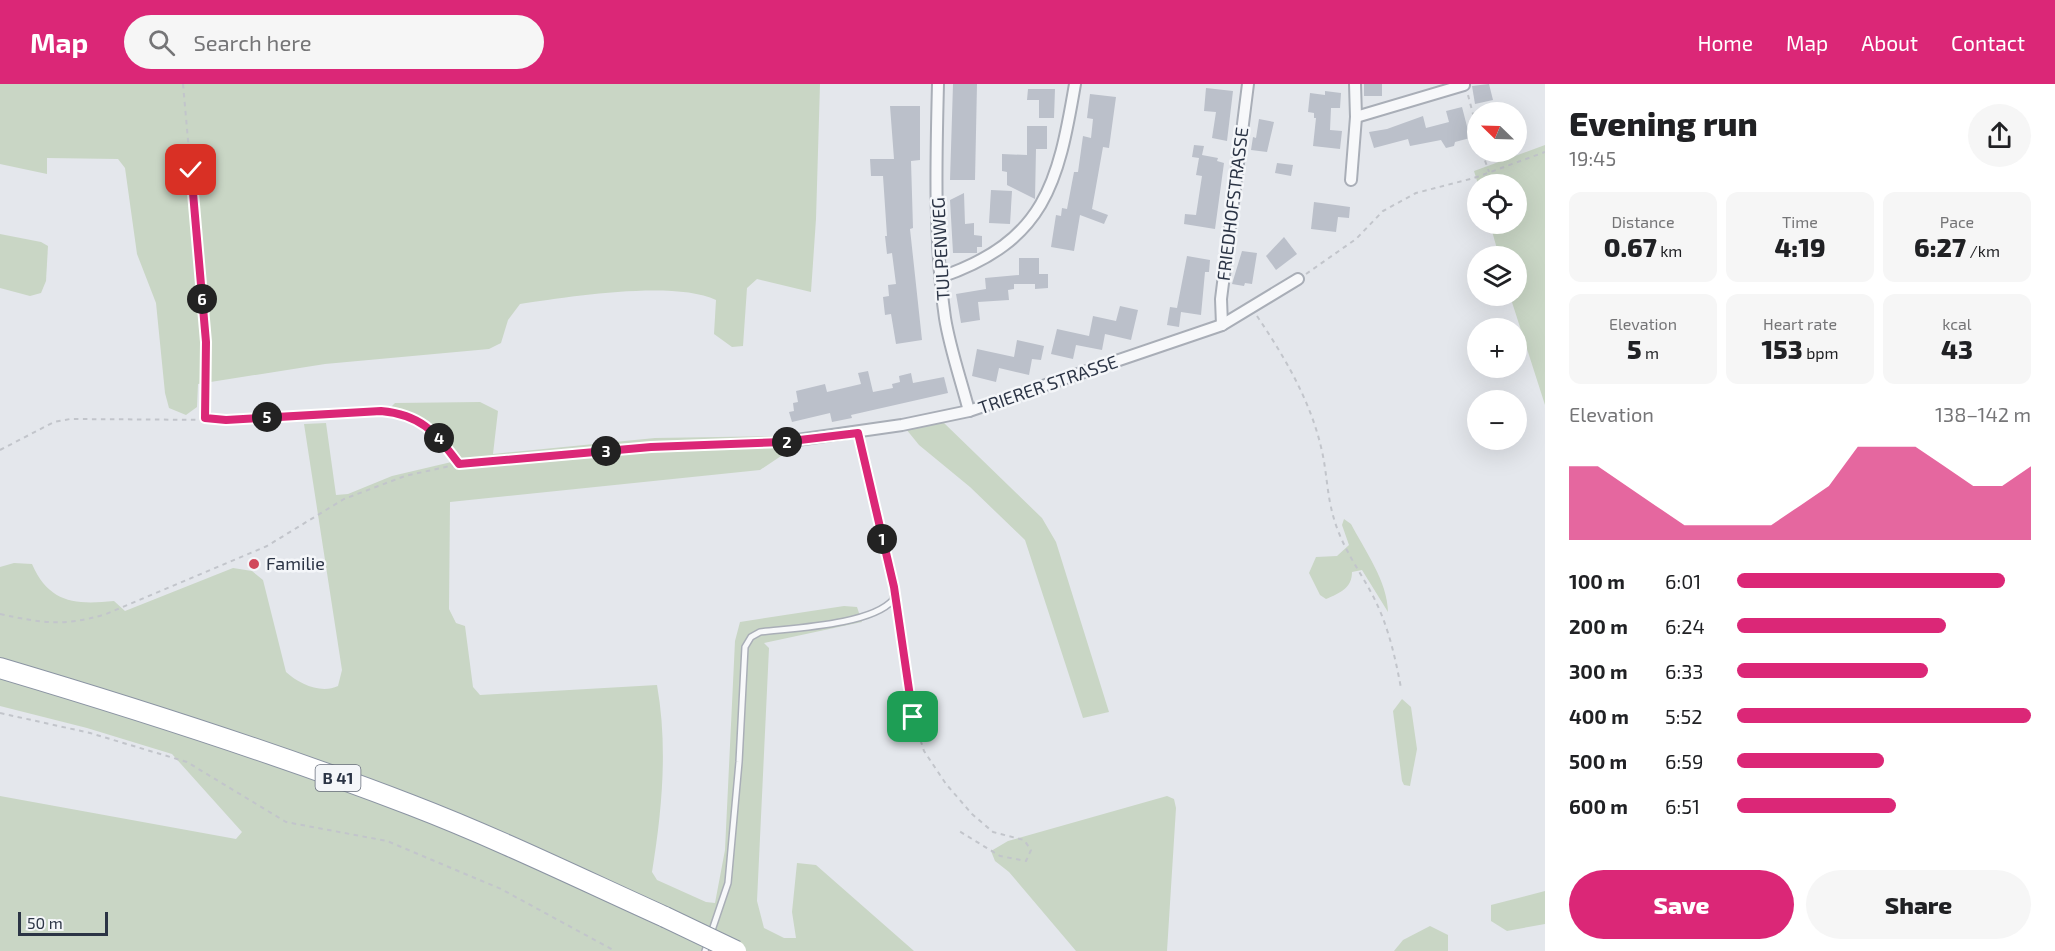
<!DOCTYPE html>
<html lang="en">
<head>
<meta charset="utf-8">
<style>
	:root { --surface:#fff; --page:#f6f6f6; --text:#202124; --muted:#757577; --accent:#db2777 }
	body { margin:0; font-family:"Exo 2",sans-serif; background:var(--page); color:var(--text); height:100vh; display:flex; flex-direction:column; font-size:22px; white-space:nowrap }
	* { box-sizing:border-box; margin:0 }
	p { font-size:20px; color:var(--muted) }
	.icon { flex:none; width:33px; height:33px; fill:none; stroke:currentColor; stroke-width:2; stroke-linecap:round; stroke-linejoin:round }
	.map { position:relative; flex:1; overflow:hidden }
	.details { display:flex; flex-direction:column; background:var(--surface); width:510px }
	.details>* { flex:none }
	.needle { width:39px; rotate:293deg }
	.fabs { position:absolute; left:1467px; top:18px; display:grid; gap:12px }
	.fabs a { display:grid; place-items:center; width:60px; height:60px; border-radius:50%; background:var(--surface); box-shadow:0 6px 24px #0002; font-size:30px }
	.scale { position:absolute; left:18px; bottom:15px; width:90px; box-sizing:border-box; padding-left:6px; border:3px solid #2b3445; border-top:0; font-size:16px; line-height:21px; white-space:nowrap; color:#2b3445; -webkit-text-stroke:4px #f4f6f9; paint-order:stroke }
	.pin { position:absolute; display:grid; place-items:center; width:51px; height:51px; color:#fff; margin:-26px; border-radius:12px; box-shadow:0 3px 9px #0006 }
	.km { position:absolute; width:30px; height:30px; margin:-15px; border-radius:50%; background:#222; color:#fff; font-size:16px; line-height:30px; text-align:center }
	.round { display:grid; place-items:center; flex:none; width:63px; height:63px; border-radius:32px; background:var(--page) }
	.headline { display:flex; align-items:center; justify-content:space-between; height:102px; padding:0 24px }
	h1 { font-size:33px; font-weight:800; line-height:45px }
	.stats { display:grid; grid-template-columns:repeat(3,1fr); gap:9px; height:102px; padding:6px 24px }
	.stats div { display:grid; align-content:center; border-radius:12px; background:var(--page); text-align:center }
	.stats b { font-size:26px; font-weight:800 }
	.stats small { font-size:16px; font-weight:400 }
	.stats p { font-size:16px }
	.chart { height:168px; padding:12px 24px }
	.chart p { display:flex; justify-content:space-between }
	.chart svg { width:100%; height:108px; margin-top:6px; fill:var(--accent); opacity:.7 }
	.action { display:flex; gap:12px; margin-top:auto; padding:12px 24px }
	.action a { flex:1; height:69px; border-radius:36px; background:var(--accent); color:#fff; font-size:24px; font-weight:800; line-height:69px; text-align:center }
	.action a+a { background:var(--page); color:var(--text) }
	ul { padding:0 24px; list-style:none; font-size:20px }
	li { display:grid; grid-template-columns:96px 72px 1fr; align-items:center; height:45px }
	li i { height:15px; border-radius:8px; background:var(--accent) }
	header { display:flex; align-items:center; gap:36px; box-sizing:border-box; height:84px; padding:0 30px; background:var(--accent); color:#fff }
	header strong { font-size:28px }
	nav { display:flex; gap:33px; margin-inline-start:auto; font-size:21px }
	.search { width:420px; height:54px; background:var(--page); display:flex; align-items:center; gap:15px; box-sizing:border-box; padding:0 21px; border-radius:33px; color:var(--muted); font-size:22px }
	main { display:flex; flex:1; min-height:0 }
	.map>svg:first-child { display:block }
	.green { fill:#c9d6c5 }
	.building { fill:#bbc0ca }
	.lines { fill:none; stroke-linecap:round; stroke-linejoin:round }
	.lane-casing { stroke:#a9aeb7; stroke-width:8 }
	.street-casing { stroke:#a9aeb7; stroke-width:14 }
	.highway-casing { stroke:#8b94a3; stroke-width:22 }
	.path { stroke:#c2c5cb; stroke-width:2; stroke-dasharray:4.5 4.5; stroke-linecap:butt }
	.lane { stroke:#f7f8fa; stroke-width:5 }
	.street { stroke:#f7f8fa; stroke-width:10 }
	.highway { stroke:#fff; stroke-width:20 }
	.highway-bridge-casing { stroke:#8b94a3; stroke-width:22; stroke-linecap:butt }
	.highway-bridge { stroke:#fff; stroke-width:20 }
	.route-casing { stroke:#fff; stroke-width:12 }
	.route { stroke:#db2777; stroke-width:8 }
	.poi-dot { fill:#d1495b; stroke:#f4f6f9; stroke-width:2 }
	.labels { text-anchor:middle; stroke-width:5; stroke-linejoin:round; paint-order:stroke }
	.shield { fill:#f4f6f9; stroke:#676e7b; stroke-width:1.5 }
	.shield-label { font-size:16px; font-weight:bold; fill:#2b3445 }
	.street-label { font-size:18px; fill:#2b3445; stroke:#f4f6f9 }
	.poi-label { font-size:18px; fill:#2b3445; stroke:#f4f6f9; text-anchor:start }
</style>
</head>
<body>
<header>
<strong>Map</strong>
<div class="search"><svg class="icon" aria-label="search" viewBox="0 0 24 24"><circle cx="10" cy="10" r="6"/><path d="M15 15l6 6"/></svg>Search here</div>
<nav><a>Home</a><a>Map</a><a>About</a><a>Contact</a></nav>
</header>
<main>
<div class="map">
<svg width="1545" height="867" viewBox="0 0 1545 867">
	<rect width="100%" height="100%" fill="#e4e7ec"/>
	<g class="green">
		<path d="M0,0h820l-4,135 -5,73 -54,-13 -10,9 -4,58 -11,1 -18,-13 2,-34c-43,-20 -148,-3 -196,4l-12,16 -7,23 -12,6 -164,15 -127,20 -1,23 -11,8 -17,-7 -4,-15 -9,-90 -19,-49 -12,-86 -7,-9 -71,-1v16l-47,-10z"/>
		<path d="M1545,61v260l-35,-109h6v-40h-17l-9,-32h26v-40h-38l-4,-13z"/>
		<path d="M0,150l41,8 7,4 -2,35 -5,12 -11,3 -30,-8z"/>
		<path d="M480,318l18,9 -5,43 162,-16 129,-2v18l-24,16 -310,32 -1,107 7,14 9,3 8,61 7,8 177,-10c11,62 5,126 -5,187l5,8 49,22 9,1 10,-53 10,-209 5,-19 104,-16 13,1 5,15 -98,21 5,5 -12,253 7,27 20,10h12l-4,-26 5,-49 19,2 98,86h-914v-155l236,43 6,-7 -70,-78 -85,-26 -87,-22v-139l14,-4 18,1c17,39 43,41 82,37l11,10 108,-43 19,3 11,9 23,92c13,12 35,22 52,14l4,-16 -38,-246 22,-1 10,72 12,-1 44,-18 68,-16c-18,-27 -36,-47 -69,-53l4,-4z"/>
		<path d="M943,338l99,96 14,24 53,170 -26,6 -58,-178 -55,-53 -51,-42 -13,-16z"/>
		<path d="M1344,435l7,5c13,25 37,58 37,88l-26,-42 -10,2c0,16 -12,21 -26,27l-6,-4 -11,-22 7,-16 21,-1 12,-11 -7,-20z"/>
		<path d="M1402,615l9,8 6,42 -7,37 -6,-1 -2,-4 -9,-70z"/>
		<path d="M1167,712l7,3 2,9 -9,143h-91l-67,-79 -14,-11 -4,-10 17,-10z"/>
		<path d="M1545,807v33l-38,7 -16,-10v-16z"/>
		<path d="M1430,842l18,9v16h-54l9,-11z"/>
	</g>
	<g class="building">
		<path d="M953,0h24l-2,96h-25z"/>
		<rect x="1364" y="0" width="18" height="12"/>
		<path d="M1489,0l4,16 -18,4 -3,-18z"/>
		<path d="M1206,4l27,3 -6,50 -15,-3 4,-26 -12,-1z"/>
		<path d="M1028,5h27l-1,29h-15v-18h-12z"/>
		<path d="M1325,7l16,2 -1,15h-9l-1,22 12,1 -2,18 -27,-3 3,-28h-2v-5l-6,-1 2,-19 15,2z"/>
		<path d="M1090,10l26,3 -7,51 -6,-1 -11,62 16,6 -4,9 -24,-9 -6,36 -23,-4 5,-32 5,1 1,-8 5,1 7,-37h4l5,-36 8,2 2,-19 -6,-1z"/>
		<path d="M890,22h30v54l-9,1 2,67 -3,1 12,111 -26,4 -5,-30 -6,1 -2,-18 6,-1 -1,-11 8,-1 -4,-31 -5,1 -2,-18h2l-4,-60h-12l-1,-17h24z"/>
		<path d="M1462,23l8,31 -15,4 -1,4 -8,2 -5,-8 -31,6 -2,-7 -34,9 -5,-16 18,-3 36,-13 3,12 23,-6 -3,-11z"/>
		<path d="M1259,35l15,3 -7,30 -16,-2 2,-13 3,1z"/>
		<path d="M1027,42h20v23h-11l-1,50 -28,-14v-13l-5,-1v-17l25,1z"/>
		<path d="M1194,61l10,1 -2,9 16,3 -1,3 7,2 -9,66 -31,-5 1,-10 11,1 6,-39 -6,-1 3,-17 -7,-1z"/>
		<path d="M1277,79l16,2 -2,11 -16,-3z"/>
		<path d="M991,106l21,1 -2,33 -21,-1z"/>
		<path d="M964,109l1,31 9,-1v12l8,1v11h-5v6h-24l-3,-53z"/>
		<path d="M1314,118l36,5 -1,11 -11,-1 -2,15 -25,-3z"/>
		<path d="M1284,153l13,17 -21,16 -10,-14z"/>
		<path d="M1242,167l15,2 -5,31 -7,-1 -1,3 -12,-2z"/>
		<path d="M1187,172l23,4 -1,12h-4l-4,43 -20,-3 -2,15 -12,-2 3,-18 7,1z"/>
		<path d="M1019,174h20v16h9v14l-13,1v-5h-21v5l-6,1 1,10 -31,2 2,18 -19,3 -5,-29 30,-5 -1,-11 34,-3z"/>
		<path d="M1120,222l18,4 -7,30 -26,-6 -3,16 -26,-5 -3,14 -22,-5 6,-25 32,7 4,-20 23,5z"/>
		<path d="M1017,256l27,6 -3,14 -9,-1 -3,16 -30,-7 -3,14 -24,-6 5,-27 37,8z"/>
		<path d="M868,287l5,21 20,-4 -1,-4 8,-2 -1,-6 12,-3 2,10 31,-6 4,16 -97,22 1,3 -20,4 -2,-9 -38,9 -3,-10 5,-1 -1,-8 5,-1 -2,-11 29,-7 2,8 34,-8 -3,-11z"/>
	</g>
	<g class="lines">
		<g class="lane-casing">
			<path id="lane" d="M705,867l23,-68 11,-121 6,-115 6,-10 9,-5c33,-4 111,-7 133,-32l1,-13 -36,-154"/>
		</g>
		<g class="street-casing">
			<g id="street">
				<path d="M938,0c-2,78 -4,157 7,234 5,31 16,62 24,93"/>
				<path d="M1356,33l108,-32"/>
				<path d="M1351,96l5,-63 -1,-33"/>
				<path d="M941,193c104,-36 117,-93 134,-193"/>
				<path d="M1222,241l-1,-26 27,-215"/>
				<path d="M783,358l119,-17 67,-14 253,-86 76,-46"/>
			</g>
		</g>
		<g class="highway-casing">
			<path id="highway" d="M0,584c138,41 276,85 411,137 86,33 170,74 254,112"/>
		</g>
		<g class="path">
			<path d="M183,0l23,258 -1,76"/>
			<path d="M1468,11l10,38"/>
			<path d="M1482,68l7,20"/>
			<path d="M1306,190l50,-35 27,-28 33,-18 58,-15 71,-26"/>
			<path d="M1257,232c27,40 53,84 64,131 7,28 5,51 16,81 9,25 24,45 36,68 15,29 22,60 28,92"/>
			<path d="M0,366l54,-28 16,-3 156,1 155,-9c42,4 54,22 78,53"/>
			<path d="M896,524l17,109 11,34 22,33 26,30 21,18 31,8 7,10 -5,11 -26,-5 -41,-25"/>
			<path d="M0,530c42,9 64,13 106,0l161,-68 77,-47 61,-23 54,-12 132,-12 180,-10"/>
			<path d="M0,629l90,20 97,29 99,60 101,19 114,48 114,62"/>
		</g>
		<use href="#lane" class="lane"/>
		<use href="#street" class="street"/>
		<use href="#highway" class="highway"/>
		<g class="highway-bridge-casing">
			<path id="highway-bridge" d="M665,833l71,34"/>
		</g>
		<use href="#highway-bridge" class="highway-bridge"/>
	</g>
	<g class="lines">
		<g class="route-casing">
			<path id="route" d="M191,86l15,172 -1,76 21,2 155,-9c42,4 54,22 78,53l192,-17 132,-5 75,-9 36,154 19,130"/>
		</g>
		<use href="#route" class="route"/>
	</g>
	<circle class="poi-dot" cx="254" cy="480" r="6"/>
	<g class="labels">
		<rect class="shield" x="315.5" y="681" width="45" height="26" rx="4.5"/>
		<g class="shield-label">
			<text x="338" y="700">B 41</text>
		</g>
		<g class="street-label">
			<text transform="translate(1233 120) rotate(-83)" y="6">FRIEDHOFSTRASSE</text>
			<text transform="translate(941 165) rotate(-93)" y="6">TULPENWEG</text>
			<text transform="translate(1048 301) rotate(-19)" y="6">TRIERER STRASSE</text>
		</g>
		<g class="poi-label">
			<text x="266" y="486">Familie</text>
		</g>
	</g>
</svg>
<div class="fabs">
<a><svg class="needle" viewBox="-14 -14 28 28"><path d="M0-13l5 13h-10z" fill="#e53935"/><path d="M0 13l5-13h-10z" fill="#757577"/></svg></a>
<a><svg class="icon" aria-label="locate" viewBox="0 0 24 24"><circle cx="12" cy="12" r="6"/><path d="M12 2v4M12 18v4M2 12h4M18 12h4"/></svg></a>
<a><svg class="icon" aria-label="layers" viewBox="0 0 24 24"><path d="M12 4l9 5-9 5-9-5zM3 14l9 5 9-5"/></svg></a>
<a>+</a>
<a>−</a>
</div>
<div class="scale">50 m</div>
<div class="pin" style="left:913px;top:633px;background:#1e9e55"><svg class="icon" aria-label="arrive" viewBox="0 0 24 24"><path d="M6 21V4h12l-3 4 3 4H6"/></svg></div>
<div class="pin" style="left:191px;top:86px;background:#d93025"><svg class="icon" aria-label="check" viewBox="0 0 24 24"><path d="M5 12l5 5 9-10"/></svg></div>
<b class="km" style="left:882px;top:455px">1</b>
<b class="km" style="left:787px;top:358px">2</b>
<b class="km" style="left:606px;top:367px">3</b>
<b class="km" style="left:439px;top:354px">4</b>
<b class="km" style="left:267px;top:333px">5</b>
<b class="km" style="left:202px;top:215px">6</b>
</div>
<section class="details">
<div class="headline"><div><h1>Evening run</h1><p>19:45</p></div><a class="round"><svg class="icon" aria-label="share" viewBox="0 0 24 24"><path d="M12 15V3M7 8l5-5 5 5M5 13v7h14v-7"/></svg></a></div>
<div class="stats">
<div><p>Distance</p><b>0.67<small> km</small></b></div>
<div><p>Time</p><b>4:19</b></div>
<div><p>Pace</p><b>6:27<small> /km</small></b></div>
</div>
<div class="stats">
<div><p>Elevation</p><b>5<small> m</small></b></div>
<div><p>Heart rate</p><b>153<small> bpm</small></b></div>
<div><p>kcal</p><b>43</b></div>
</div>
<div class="chart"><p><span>Elevation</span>138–142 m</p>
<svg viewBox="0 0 160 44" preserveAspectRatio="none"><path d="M0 44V14L10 14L20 22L30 30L40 38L50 38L60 38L70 38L80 30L90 22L100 6L110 6L120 6L130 14L140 22L150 22L160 14V44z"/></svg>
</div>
<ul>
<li><b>100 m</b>6:01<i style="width:91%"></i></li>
<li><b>200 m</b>6:24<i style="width:71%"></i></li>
<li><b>300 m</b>6:33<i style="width:65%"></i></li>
<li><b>400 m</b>5:52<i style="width:100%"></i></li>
<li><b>500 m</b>6:59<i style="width:50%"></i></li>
<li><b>600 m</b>6:51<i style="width:54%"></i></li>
</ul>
<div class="action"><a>Save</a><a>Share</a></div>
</section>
</main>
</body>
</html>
